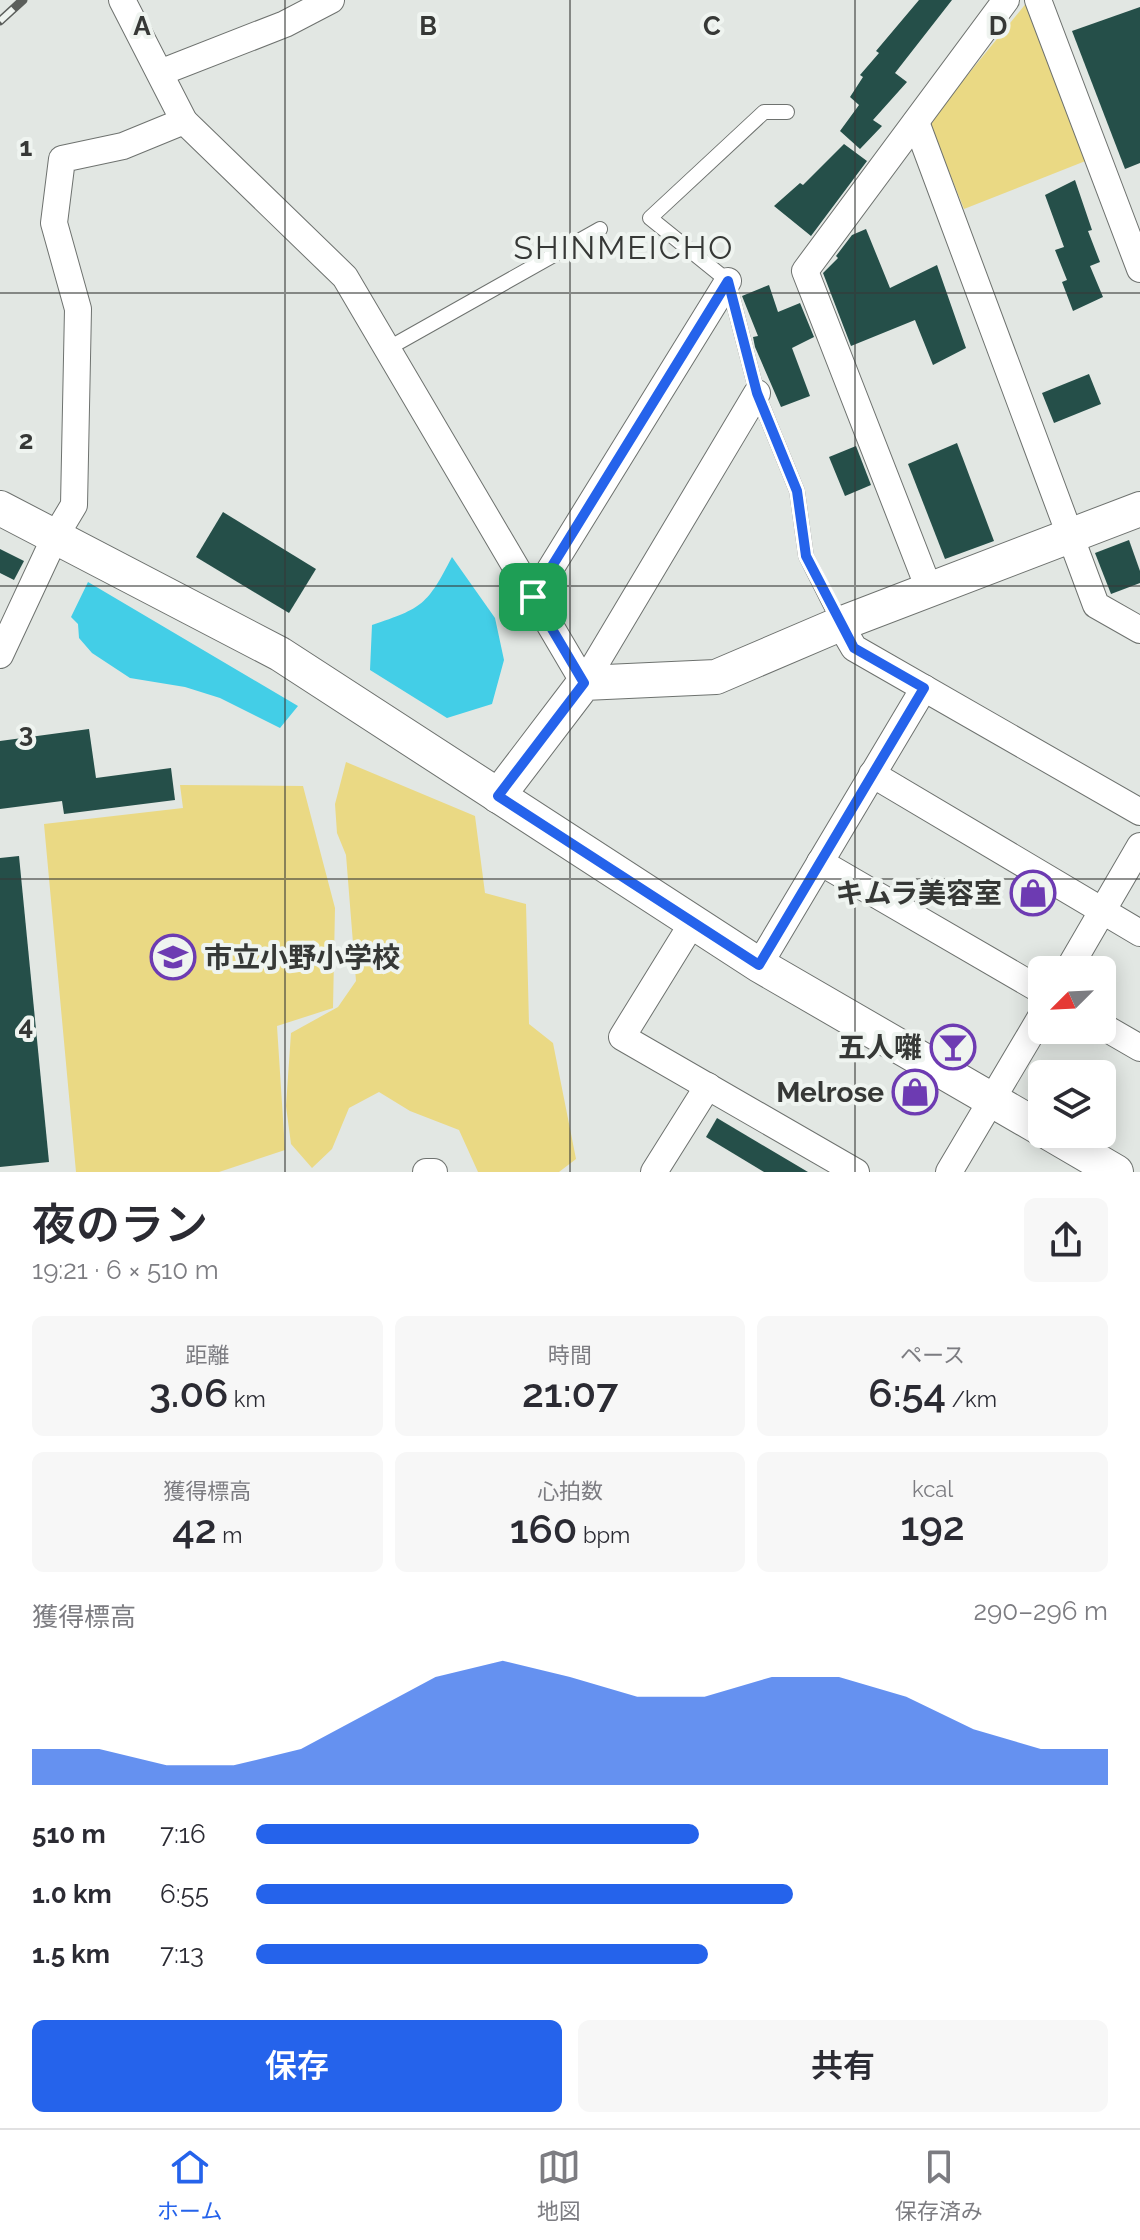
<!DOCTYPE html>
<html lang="ja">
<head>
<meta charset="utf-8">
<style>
	:root { --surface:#fff; --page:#f7f7f7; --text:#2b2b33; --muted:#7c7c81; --line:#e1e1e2; --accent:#2563eb }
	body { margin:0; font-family:Raleway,"Noto Sans JP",sans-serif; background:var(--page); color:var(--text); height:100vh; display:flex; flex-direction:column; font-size:30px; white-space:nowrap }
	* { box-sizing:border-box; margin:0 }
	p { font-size:26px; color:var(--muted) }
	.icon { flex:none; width:44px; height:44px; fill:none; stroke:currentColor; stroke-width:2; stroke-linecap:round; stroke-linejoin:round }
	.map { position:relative; height:1172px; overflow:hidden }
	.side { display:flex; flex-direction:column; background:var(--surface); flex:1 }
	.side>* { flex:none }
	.needle { width:52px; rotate:246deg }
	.controls { position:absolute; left:1028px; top:956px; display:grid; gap:16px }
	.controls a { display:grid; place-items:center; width:88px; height:88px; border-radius:12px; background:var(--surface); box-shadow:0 4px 20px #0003; font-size:40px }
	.pin { position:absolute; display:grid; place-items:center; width:68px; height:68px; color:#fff; margin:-34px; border-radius:16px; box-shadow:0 4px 12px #0006 }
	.round { display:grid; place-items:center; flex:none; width:84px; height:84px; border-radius:12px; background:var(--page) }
	.head { display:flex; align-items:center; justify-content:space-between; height:136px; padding:0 32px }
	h1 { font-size:44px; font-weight:600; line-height:60px }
	.stats { display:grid; grid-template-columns:repeat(3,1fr); gap:12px; height:136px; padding:8px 32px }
	.stats div { display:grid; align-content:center; border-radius:12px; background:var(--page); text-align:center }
	.stats b { font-size:40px; font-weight:600 }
	.stats small { font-size:22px; font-weight:400 }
	.stats p { font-size:22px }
	.chart { height:224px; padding:16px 32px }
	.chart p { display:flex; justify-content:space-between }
	.chart svg { width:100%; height:144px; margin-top:8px; fill:var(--accent); opacity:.7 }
	.button { display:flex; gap:16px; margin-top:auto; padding:16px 32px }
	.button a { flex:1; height:92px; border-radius:12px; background:var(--accent); color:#fff; font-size:32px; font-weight:600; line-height:92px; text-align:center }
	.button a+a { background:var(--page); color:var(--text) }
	ul { padding:0 32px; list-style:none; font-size:26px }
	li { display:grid; grid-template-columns:128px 96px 1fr; align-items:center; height:60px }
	li i { height:20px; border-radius:10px; background:var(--accent) }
	.menu { display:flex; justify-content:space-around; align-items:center; height:112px; border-top:2px solid var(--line); background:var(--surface); font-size:22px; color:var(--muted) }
	.menu a { display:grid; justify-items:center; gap:4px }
	.menu .current { color:var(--accent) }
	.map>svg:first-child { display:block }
	.green { fill:#ead984 }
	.water { fill:#43cee7 }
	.building { fill:#254f49 }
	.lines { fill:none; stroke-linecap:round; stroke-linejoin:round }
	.service-casing { stroke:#6e726f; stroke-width:16 }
	.minor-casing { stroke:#6e726f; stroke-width:28 }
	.tertiary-casing { stroke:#6e726f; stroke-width:36 }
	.service { stroke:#fff; stroke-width:14 }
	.minor { stroke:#fff; stroke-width:26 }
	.tertiary { stroke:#fff; stroke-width:34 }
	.rail-casing { stroke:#5b5e5b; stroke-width:9 }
	.rail { stroke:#eff4f0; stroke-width:6; stroke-dasharray:18; stroke-linecap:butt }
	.route-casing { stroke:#fff; stroke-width:16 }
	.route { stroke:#2563eb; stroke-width:10 }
	.grid { fill:none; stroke:#363836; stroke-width:2; stroke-opacity:0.55 }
	.labels { text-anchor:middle; stroke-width:8; stroke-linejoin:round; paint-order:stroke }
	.poi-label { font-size:28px; font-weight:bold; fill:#363836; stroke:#eff4f0; text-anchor:end }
	.quarter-label { font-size:32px; letter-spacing:2px; fill:#363836; stroke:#eff4f0 }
	.grid-label { font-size:26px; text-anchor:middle; font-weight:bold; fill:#363836; stroke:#eff4f0; stroke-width:8; stroke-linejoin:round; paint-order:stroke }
</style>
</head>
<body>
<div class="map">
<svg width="1140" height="1172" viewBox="0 0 1140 1172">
	<rect width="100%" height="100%" fill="#e2e7e3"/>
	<g class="green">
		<path d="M1028,1l60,159 -124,49 -35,-87z"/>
		<path d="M346,762l129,54 10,77 41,11 3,120 24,19 23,116 -17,13h-81l-19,-42 -49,-19 -31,-19 -30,16 -17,41 -20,19 -21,-24 -5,-38 5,-73 47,-26 18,-26 -10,-126 -9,-22 -2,-29z"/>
		<path d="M180,785l123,1 32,122 -2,100 -56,18 8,124 -66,22h-143l-32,-348 139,-16z"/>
	</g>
	<g class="water">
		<path d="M452,557l43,61 9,42 -12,44 -45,14 -77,-48 2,-45c51,-17 55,-20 80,-68z"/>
		<path d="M88,582l210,124 -18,22 -60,-30 -35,-11 -55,-9 -38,-25 -13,-15 -1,-14 -7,-7z"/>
	</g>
	<g class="building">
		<path d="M919,0h33l-57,73 12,9 -34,38 9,6 -22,23 -20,-18 19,-26 -9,-8 13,-20 -3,-2 19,-22 -3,-2z"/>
		<path d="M1140,7v156l-15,6 -53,-138z"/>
		<path d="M844,144l23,17 -56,75 -37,-30 26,-23 3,2z"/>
		<path d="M1075,180l17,50 -4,1 12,31 -10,4 13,31 -30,14 -11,-29 5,-2 -12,-30 9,-3 -19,-52z"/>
		<path d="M866,229l24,59 47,-23 29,83 -33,17 -18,-45 -64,26 -28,-73 15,-15 -2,-2 16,-21z"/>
		<path d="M769,285l9,27 22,-9 14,34 -22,11 18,48 -29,11 -26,-60 -2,-10 5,-1 -16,-40z"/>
		<path d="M1089,374l12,30 -47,19 -12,-30z"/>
		<path d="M957,443l37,98 -49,18 -37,-95z"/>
		<path d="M856,446l15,39 -26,11 -16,-39z"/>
		<path d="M223,512l93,57 -27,44 -93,-56z"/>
		<path d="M1129,540l11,31v12l-29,11 -16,-41z"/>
		<path d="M0,549l24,12 -10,19 -14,-7z"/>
		<path d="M89,729l7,49 75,-10 4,32 -111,14 -2,-13 -62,8v-68z"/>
		<path d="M19,856l30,306 -49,5v-309z"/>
		<path d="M717,1118l91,54h-44l-58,-35z"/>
	</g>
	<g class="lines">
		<g class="service-casing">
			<g id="service">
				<path d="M787,112h-23l-114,106 78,63 29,112 40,98 9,65 34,68"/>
				<path d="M387,349l213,-120"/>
			</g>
		</g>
		<g class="minor-casing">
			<g id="minor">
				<path d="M122,0l62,121 161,156 239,406 173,-290"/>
				<path d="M1038,0l102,269"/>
				<path d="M162,72l123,-48 46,-24"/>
				<path d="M916,122l180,483 44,25"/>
				<path d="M929,589l-124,-318 201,-271"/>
				<path d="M533,597l195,-316"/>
				<path d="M840,624l14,24 286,164"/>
				<path d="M0,655l56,-120 18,-30 4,-196 -24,-86 8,-64 61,-13 61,-25"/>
				<path d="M872,774l268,159"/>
				<path d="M820,862l222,129"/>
				<path d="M693,922l-71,115 234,135"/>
				<path d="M759,965l165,-277"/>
				<path d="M1068,970l72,-124"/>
				<path d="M1102,1026l38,22"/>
				<path d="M426,1172h8"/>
				<path d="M654,1172l54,-86"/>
				<path d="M949,1172l93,-157"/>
			</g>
		</g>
		<g class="tertiary-casing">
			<g id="tertiary">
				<path d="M0,508l280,146 479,311 283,164"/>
				<path d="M498,796l86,-113 132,-6 124,-53 300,-115"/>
				<path d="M1051,1134l65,38"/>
			</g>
		</g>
		<use href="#service" class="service"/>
		<use href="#minor" class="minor"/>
		<use href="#tertiary" class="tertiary"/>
		<g class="rail-casing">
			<path id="rail" d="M0,21l23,-21"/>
		</g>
		<use href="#rail" class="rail"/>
	</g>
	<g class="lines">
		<g class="route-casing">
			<path id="route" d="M728,281l29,112 40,98 9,65 48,92 70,40 -165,277 -261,-169 86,-113 -51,-86z"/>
		</g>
		<use href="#route" class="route"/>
	</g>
	<path class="grid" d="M285,0v1172M570,0v1172M855,0v1172M0,293h1140M0,586h1140M0,879h1140"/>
	<defs>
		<g id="shop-ring" transform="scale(2.3)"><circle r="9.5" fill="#eff4f0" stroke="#6d3bb2" stroke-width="1.5"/><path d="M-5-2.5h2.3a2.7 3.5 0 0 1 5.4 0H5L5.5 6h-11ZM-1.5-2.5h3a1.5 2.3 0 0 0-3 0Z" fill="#6d3bb2"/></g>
		<g id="school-ring" transform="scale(2.3)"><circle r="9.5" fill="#eff4f0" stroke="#6d3bb2" stroke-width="1.5"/><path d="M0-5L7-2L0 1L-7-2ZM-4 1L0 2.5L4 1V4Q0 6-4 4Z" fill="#6d3bb2"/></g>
		<g id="bar-ring" transform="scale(2.3)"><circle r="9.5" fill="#eff4f0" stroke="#6d3bb2" stroke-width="1.5"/><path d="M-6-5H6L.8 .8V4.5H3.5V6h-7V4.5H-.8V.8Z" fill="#6d3bb2"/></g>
	</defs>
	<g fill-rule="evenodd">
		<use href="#shop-ring" x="1033" y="893"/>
		<use href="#school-ring" x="173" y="957"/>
		<use href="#bar-ring" x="953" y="1047"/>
		<use href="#shop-ring" x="915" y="1092"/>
	</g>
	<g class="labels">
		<g class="poi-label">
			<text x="1002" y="903">キムラ美容室</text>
			<text x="204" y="967" text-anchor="start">市立小野小学校</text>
			<text x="922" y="1057">五人囃</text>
			<text x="884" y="1102">Melrose</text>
		</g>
		<g class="quarter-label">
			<text x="624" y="259">SHINMEICHO</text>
		</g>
	</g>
	<g class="grid-label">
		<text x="142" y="35">A</text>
		<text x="428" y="35">B</text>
		<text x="712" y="35">C</text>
		<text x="998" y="35">D</text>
		<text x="26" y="156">1</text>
		<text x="26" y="449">2</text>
		<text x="26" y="742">3</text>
		<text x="26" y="1035">4</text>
	</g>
</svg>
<div class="controls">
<a><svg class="needle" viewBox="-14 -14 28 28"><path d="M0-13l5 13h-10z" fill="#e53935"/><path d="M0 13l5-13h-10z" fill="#7c7c81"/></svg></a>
<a><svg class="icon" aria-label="layers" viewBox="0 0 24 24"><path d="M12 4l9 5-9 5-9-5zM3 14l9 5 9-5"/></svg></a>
</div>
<div class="pin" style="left:533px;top:597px;background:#1e9e55"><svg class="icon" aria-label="arrive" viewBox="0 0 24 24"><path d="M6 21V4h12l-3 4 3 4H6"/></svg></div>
</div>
<section class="side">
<div class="head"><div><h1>夜のラン</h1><p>19:21 · 6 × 510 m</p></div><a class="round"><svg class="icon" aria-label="share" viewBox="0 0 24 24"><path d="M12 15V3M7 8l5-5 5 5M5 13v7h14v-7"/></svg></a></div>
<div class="stats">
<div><p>距離</p><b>3.06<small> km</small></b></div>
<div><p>時間</p><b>21:07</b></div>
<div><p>ペース</p><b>6:54<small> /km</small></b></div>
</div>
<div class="stats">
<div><p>獲得標高</p><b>42<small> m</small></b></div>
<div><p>心拍数</p><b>160<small> bpm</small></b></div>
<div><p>kcal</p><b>192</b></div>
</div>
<div class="chart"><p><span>獲得標高</span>290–296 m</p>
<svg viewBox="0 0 160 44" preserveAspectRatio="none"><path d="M0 44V33L10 33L20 38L30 38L40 33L50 22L60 11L70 6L80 11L90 17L100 17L110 11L120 11L130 17L140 27L150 33L160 33V44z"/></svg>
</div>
<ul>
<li><b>510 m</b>7:16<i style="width:52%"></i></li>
<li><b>1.0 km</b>6:55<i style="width:63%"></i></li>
<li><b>1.5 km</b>7:13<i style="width:53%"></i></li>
</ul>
<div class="button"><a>保存</a><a>共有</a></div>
</section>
<nav class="menu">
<a class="current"><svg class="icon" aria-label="home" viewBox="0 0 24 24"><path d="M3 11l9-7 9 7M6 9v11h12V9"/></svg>ホーム</a>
<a><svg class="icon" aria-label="map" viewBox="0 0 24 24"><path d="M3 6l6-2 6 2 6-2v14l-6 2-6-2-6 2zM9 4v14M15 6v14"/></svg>地図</a>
<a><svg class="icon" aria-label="saved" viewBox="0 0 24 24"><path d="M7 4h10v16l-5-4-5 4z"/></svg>保存済み</a>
</nav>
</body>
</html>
